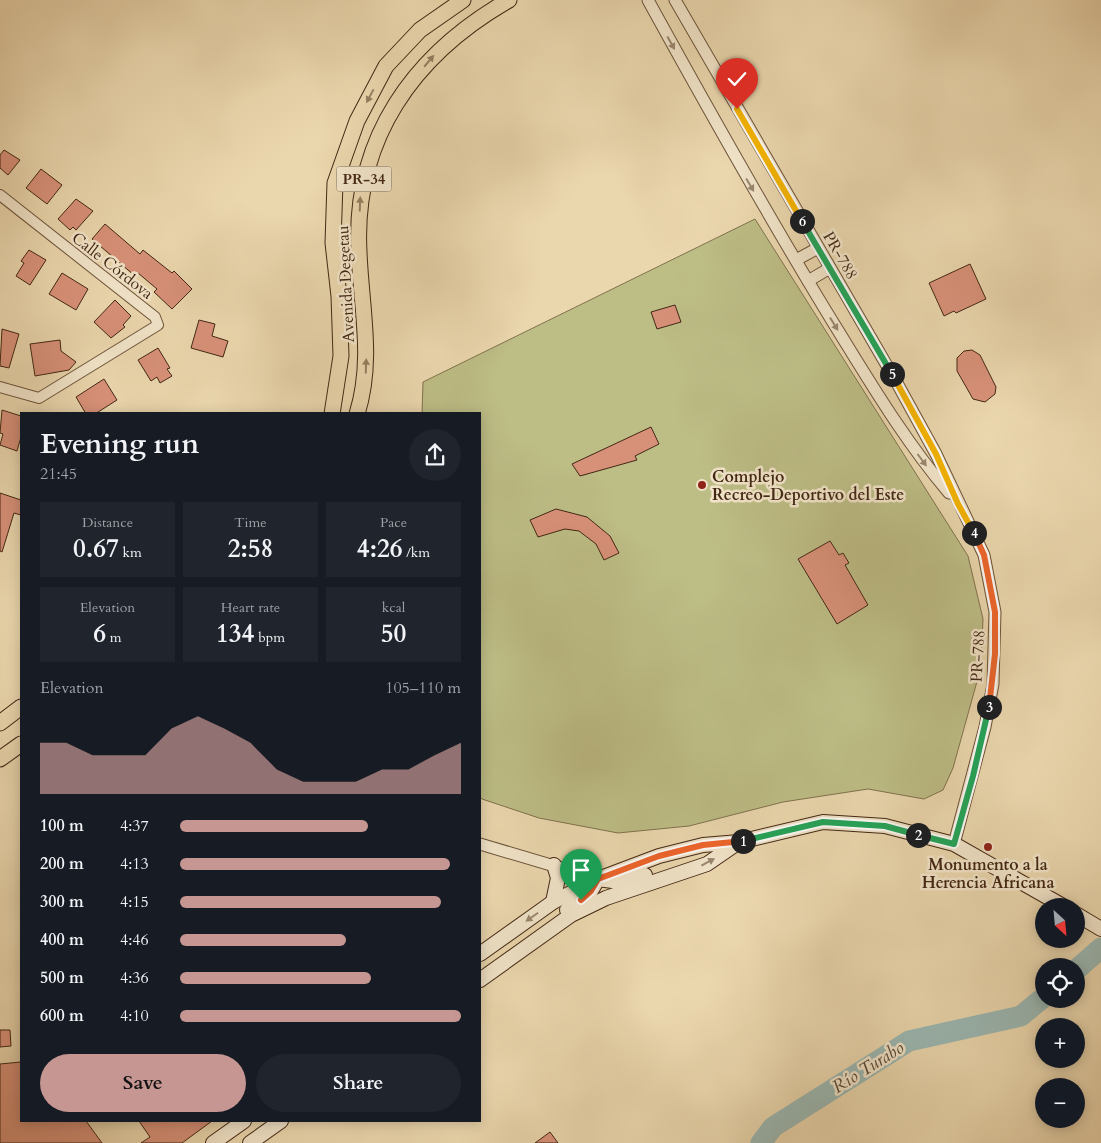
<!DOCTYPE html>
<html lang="en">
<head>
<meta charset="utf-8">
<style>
	:root { --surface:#171b24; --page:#20242c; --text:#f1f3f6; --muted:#9ea1a6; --accent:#c59692 }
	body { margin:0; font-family:Cardo,serif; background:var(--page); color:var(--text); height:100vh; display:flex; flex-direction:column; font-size:19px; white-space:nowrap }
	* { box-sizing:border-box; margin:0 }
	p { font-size:16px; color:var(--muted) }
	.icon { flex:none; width:28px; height:28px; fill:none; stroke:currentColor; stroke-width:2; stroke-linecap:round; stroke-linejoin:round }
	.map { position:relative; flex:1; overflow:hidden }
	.side { position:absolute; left:20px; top:412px; width:461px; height:710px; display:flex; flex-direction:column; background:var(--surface); border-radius:0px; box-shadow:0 2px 12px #0003 }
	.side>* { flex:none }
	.needle { width:32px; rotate:154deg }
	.controls { position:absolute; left:1035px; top:898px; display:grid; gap:10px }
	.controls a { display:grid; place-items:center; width:50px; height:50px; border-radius:50%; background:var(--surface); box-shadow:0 2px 12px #0003; font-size:25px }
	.pin { position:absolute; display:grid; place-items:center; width:42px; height:42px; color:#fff; margin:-51px -21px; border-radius:50% 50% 50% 0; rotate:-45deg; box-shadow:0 0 5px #0007 }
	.pin .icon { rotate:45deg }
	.km { position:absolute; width:25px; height:25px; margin:-12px; border-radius:50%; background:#222; color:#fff; font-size:14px; line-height:25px; text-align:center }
	.round { display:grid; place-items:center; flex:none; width:52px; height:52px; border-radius:26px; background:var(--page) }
	.overview { display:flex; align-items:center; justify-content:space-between; height:85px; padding:0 20px }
	h1 { font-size:28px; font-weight:800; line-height:38px }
	.metrics { display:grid; grid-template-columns:repeat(3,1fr); gap:8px; height:85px; padding:5px 20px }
	.metrics div { display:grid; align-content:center; border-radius:0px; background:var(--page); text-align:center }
	.metrics b { font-size:25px; font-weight:800 }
	.metrics small { font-size:14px; font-weight:400 }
	.metrics p { font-size:14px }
	.chart { height:140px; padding:10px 20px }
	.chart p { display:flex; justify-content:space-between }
	.chart svg { width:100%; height:90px; margin-top:5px; fill:var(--accent); opacity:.7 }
	.primary-button { display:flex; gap:10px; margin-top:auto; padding:10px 20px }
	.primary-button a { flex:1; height:58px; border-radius:30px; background:var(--accent); color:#111; font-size:20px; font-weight:800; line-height:58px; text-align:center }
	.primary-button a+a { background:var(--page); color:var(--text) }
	ul { padding:0 20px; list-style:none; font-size:16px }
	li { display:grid; grid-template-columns:80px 60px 1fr; align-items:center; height:38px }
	li i { height:12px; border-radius:6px; background:var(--accent) }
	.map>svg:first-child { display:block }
	.green { fill:#bdbd86; stroke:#80724d }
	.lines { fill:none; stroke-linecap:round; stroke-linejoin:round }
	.river { stroke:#9bb8b3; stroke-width:21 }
	.building { fill:#d89179; stroke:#422714 }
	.minor-casing { stroke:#6c533a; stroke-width:12 }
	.tertiary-casing { stroke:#6c533a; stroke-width:13 }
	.secondary-casing { stroke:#422714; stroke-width:16 }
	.primary-casing { stroke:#422714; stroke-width:17 }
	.minor { stroke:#f2e5ca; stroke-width:10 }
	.tertiary { stroke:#f2e5ca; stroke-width:11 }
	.secondary { stroke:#f2e5ca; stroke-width:14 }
	.primary { stroke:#ebd7ae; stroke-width:15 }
	.oneway { fill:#9a866f }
	.oneway2 { fill:#967f61 }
	.split-1-casing { stroke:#fff; stroke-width:10 }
	.split-2-casing { stroke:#fff; stroke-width:10 }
	.split-3-casing { stroke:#fff; stroke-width:10 }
	.split-4-casing { stroke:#fff; stroke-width:10 }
	.split-5-casing { stroke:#fff; stroke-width:10 }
	.split-6-casing { stroke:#fff; stroke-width:10 }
	.split-7-casing { stroke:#fff; stroke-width:10 }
	.split-1 { stroke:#f0652b; stroke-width:6 }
	.split-2 { stroke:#22a559; stroke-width:6 }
	.split-3 { stroke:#22a559; stroke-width:6 }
	.split-4 { stroke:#f0652b; stroke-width:6 }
	.split-5 { stroke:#f5b400; stroke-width:6 }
	.split-6 { stroke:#22a559; stroke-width:6 }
	.split-7 { stroke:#f5b400; stroke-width:6 }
	.poi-dot { fill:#8f2418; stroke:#f2e5ca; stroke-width:2 }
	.labels { text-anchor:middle; stroke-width:5; stroke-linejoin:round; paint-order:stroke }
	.shield { fill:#f2e5ca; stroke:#77604b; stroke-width:1 }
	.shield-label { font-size:15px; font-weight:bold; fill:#422714 }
	.street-label { font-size:16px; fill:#422714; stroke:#f2e5ca }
	.poi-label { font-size:16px; font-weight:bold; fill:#422714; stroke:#f2e5ca; text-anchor:start }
	.water-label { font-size:18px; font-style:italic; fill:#584b3c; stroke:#f2e5ca }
</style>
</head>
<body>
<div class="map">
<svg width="1101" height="1143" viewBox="0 0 1101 1143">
	<rect width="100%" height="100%" fill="#ebd7ae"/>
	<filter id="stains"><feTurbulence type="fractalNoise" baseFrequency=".004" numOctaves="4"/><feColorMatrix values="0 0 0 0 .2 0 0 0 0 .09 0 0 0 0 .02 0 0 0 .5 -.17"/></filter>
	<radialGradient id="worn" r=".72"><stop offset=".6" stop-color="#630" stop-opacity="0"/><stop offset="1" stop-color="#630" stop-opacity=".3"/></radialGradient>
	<path class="green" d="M755,219l213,337 15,63 -2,48 -28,101 -10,22 -19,9 -56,-10 -85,13 -94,24 -71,7 -79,-15 -57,-19 -2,-2v-383h-58l1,-32z"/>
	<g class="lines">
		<g class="river">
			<path d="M1076,970l25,-22"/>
			<path d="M761,1143l12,-16 136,-86 112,-25 23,-19"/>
		</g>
	</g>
	<g class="building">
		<path d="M4,150l16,10 -12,15 -8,-7v-13z"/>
		<path d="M41,169l21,16 -15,19 -21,-16z"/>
		<path d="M76,199l17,12 -17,19 -3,-3 -3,3 -12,-11z"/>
		<path d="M105,224l35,30 3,-4 29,23 2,-2 18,18 -20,20 -18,-17 3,-3 -19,-16 -3,3 -43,-37z"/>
		<path d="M29,250l17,10 -16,25 -14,-9 8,-13 -3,-2z"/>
		<path d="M970,264l16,35 -30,14 -2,-2 -10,5 -15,-33z"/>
		<path d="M62,273l26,16 -12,21 -27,-16z"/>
		<path d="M115,300l16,16 -8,9 2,2 -14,11 -17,-16z"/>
		<path d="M675,305l6,17 -24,7 -6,-17z"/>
		<path d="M199,320l16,4 -3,12 16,5 -5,16 -32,-9z"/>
		<path d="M2,329l17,5 -10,34 -9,-2z"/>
		<path d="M60,340l1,11 15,11 -7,8 -34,6 -5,-32z"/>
		<path d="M158,348l12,20 -3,1 5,7 -12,7 -3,-6 -6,4 -13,-21z"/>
		<path d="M972,350l8,5 16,32 -1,7 -10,8 -12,-3 -16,-28v-13l7,-7z"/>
		<path d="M104,379l13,21 -22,14h-9l-10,-17z"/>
		<path d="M2,410l19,6v21l-4,14 -17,-6 3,-11 -3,-1z"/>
		<path d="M651,427l8,17 -24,12 2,4 -57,16 -8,-12z"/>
		<path d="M0,493l21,7v15l-7,-2 -12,39 -2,-1z"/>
		<path d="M556,509l31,8 23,19 9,17 -15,7 -8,-16 -17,-13 -14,-2 -27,8 -8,-17z"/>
		<path d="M830,541l9,14 4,-2 6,10 -4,2 23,40 -31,19 -39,-65z"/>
		<path d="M0,1030h10l1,16 -11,1z"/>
		<path d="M21,1062v59h65l16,22h-102v-79z"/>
		<path d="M139,1121h73l-30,22h-41l9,-6z"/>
		<path d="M550,1132l8,11h-23z"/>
	</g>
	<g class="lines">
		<g class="minor-casing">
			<path id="minor" d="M0,195l155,122 3,8 -119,73 -39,-11"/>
		</g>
		<g class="tertiary-casing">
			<g id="tertiary">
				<path d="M648,0c60,109 121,218 186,324 36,58 70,116 115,169"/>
				<path d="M675,0l222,383 39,71 48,101 11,57 -2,72 -8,43 -31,117"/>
				<path d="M796,260l22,-12"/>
				<path d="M808,281l22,-13"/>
				<path d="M480,844l118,35"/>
			</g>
		</g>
		<g class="secondary-casing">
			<g id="secondary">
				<path d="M553,902l5,-24 -4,-13"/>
				<path d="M567,910l24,-19 7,-12 22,3 25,-7"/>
				<path d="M1076,914l25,15"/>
				<path d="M480,954l73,-52 45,-23 61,-23 44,-11 36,-3 84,-20 62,4 69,18 109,62"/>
				<path d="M480,980l91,-65 35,-17 101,-34 32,-22"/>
				<path d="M213,1143l31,-22"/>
				<path d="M250,1143l31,-22"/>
			</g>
		</g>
		<g class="primary-casing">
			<g id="primary">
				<path d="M332,414l9,-58 -2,-60 -6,-53 2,-60 22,-62 29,-55 34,-36 43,-30"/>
				<path d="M357,414c17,-54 4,-107 2,-162 -6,-113 54,-197 150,-252"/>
				<path d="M0,723l21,-16"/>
				<path d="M0,759l21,-15"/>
			</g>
		</g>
		<use href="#minor" class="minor"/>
		<use href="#tertiary" class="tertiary"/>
		<use href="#secondary" class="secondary"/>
		<use href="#primary" class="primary"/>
	</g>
	<defs><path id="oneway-solid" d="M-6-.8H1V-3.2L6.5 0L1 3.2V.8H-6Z" transform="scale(1.25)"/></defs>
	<g class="oneway">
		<use href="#oneway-solid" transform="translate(671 43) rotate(61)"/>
		<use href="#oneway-solid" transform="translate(750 185) rotate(59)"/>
		<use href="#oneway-solid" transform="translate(834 324) rotate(58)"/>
		<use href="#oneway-solid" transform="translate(922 460) rotate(53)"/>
		<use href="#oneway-solid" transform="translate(708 862) rotate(-28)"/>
		<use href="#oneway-solid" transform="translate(532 917) rotate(145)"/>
	</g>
	<g class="oneway2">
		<use href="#oneway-solid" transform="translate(429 61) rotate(-50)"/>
		<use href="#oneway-solid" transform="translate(370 96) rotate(118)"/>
		<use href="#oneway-solid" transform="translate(360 204) rotate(-88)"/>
		<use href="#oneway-solid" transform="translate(366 366) rotate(-88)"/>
	</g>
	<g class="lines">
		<g class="split-1-casing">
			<path id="split-1" d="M581,900l10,-9 7,-12 61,-23 44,-11 40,-4"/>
		</g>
		<g class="split-2-casing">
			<path id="split-2" d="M743,841l80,-19 62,4 33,9"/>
		</g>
		<g class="split-3-casing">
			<path id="split-3" d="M918,835l36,9 19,-68 16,-69"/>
		</g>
		<g class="split-4-casing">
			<path id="split-4" d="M974,533l10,22 11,57v42l-6,53"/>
		</g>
		<g class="split-5-casing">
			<path id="split-5" d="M892,374l44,80 22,50 16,29"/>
		</g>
		<g class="split-6-casing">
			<path id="split-6" d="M802,221l90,153"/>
		</g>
		<g class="split-7-casing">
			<path id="split-7" d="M737,109l65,112"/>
		</g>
		<use href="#split-1" class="split-1"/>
		<use href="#split-2" class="split-2"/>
		<use href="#split-3" class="split-3"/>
		<use href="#split-4" class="split-4"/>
		<use href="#split-5" class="split-5"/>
		<use href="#split-6" class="split-6"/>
		<use href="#split-7" class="split-7"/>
	</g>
	<g class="poi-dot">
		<circle cx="702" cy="485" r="5"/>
		<circle cx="988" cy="847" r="5"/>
	</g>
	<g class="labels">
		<rect class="shield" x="336.5" y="166.5" width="55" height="25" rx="4"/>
		<g class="shield-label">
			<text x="364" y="184">PR-34</text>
		</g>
		<g class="street-label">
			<text transform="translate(841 255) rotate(60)" y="6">PR-788</text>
			<text transform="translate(113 265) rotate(38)" y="6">Calle Córdova</text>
			<text transform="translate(345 284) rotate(-93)" y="6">Avenida Degetau</text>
			<text transform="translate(977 656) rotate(-87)" y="6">PR-788</text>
		</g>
		<g class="poi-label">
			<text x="712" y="482">Complejo<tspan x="712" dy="18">Recreo-Deportivo del Este</tspan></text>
			<text x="988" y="870" text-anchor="middle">Monumento a la<tspan x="988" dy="18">Herencia Africana</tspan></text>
		</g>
		<g class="water-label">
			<text transform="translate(868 1067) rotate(-32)" y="6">Río Turabo</text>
		</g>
	</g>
	<rect width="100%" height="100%" filter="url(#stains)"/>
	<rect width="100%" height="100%" fill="url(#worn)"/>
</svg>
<div class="controls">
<a><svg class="needle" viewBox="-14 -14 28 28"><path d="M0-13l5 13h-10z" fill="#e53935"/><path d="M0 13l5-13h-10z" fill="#9ea1a6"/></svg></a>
<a><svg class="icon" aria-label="locate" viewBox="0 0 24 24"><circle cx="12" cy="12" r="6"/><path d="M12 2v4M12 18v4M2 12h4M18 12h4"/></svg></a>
<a>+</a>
<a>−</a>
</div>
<div class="pin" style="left:581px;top:900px;background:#1e9e55"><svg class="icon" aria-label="arrive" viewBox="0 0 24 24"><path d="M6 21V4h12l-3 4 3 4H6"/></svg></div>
<div class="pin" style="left:737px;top:109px;background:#d93025"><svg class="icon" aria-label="check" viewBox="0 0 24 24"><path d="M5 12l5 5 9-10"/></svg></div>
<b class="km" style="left:743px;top:841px">1</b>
<b class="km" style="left:918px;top:835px">2</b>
<b class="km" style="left:989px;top:707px">3</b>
<b class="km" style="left:974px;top:533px">4</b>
<b class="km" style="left:892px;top:374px">5</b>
<b class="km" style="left:802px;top:221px">6</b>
<section class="side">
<div class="overview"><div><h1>Evening run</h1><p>21:45</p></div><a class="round"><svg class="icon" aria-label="share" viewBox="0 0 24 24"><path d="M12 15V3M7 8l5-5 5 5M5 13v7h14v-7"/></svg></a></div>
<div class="metrics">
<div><p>Distance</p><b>0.67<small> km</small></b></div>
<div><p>Time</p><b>2:58</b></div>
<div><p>Pace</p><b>4:26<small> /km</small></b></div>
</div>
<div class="metrics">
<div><p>Elevation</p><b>6<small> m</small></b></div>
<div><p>Heart rate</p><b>134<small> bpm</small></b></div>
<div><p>kcal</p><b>50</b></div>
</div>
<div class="chart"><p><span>Elevation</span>105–110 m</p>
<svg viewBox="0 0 160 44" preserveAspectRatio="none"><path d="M0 44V19L10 19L20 25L30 25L40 25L50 12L60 6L70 12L80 19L90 32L100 38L110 38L120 38L130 32L140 32L150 25L160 19V44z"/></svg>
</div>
<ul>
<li><b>100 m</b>4:37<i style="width:67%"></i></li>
<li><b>200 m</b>4:13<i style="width:96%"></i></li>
<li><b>300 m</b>4:15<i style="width:93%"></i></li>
<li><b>400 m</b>4:46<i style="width:59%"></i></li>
<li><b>500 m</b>4:36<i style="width:68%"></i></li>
<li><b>600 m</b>4:10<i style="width:100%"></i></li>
</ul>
<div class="primary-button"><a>Save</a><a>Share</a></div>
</section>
</div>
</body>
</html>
